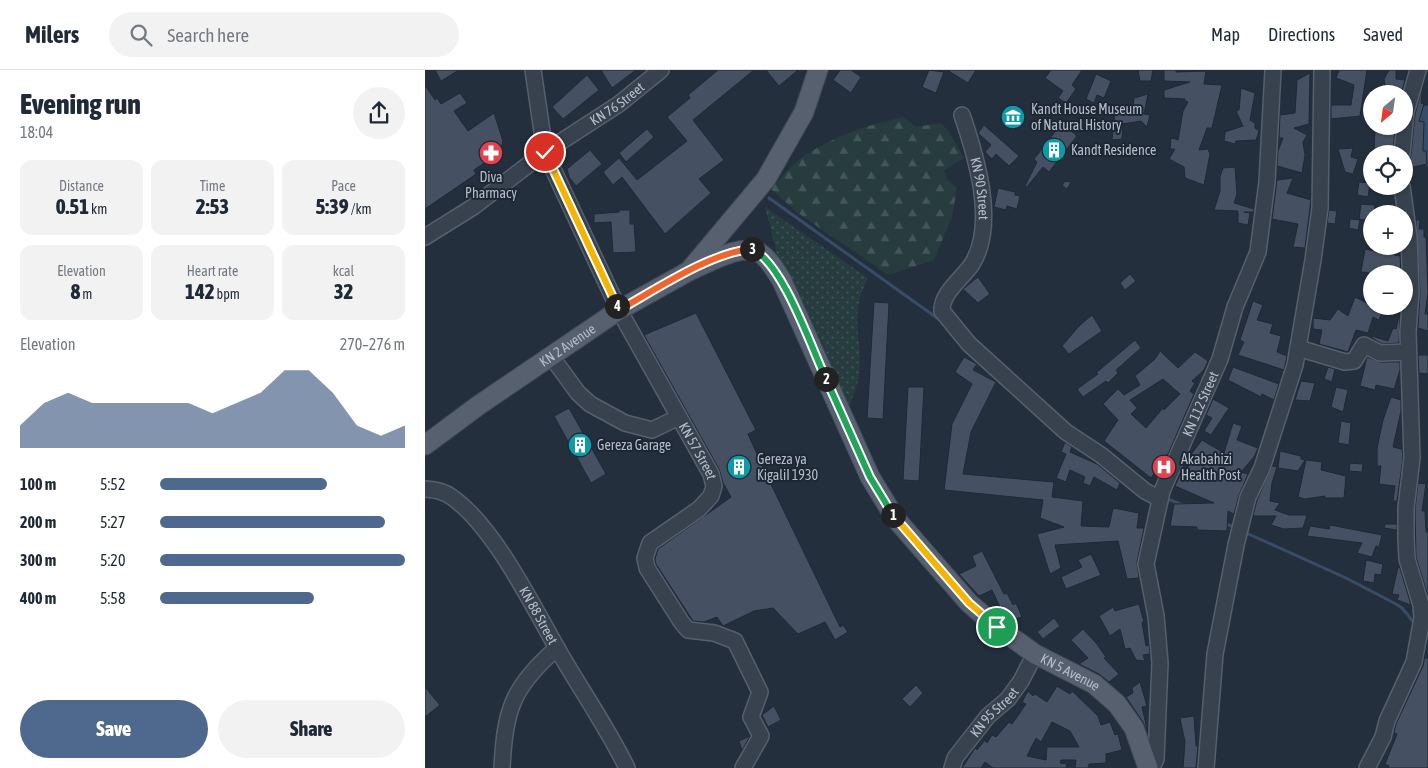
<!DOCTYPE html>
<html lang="en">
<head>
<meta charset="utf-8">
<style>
	:root { --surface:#fff; --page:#f2f2f3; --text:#1f2937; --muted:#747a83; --line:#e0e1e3; --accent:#4f688e }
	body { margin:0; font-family:"Asap Condensed",sans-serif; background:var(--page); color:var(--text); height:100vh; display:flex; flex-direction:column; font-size:19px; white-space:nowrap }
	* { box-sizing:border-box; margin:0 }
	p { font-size:16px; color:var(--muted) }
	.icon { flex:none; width:28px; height:28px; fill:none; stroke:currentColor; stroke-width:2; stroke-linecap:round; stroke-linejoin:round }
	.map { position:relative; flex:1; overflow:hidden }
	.sheet { display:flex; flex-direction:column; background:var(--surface); width:425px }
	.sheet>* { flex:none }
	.needle { width:32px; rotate:209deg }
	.tools { position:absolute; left:938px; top:15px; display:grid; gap:10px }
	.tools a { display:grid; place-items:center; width:50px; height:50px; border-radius:50%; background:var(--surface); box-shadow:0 1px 4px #0004; font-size:25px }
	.pin { position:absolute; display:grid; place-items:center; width:42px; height:42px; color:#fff; margin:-21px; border:2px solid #fff; border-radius:50%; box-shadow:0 1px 5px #0007 }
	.km { position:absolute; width:25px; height:25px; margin:-12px; border-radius:50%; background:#222; color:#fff; font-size:14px; line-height:25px; text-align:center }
	.round { display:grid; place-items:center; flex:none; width:52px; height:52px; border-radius:26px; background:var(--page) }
	.overview { display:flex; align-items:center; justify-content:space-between; height:85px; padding:0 20px }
	h1 { font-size:28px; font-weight:800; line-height:38px }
	.metrics { display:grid; grid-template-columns:repeat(3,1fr); gap:8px; height:85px; padding:5px 20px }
	.metrics div { display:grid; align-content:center; border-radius:12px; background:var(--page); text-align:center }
	.metrics b { font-size:21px; font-weight:800 }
	.metrics small { font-size:14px; font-weight:400 }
	.metrics p { font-size:14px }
	.chart { height:140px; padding:10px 20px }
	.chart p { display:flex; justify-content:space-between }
	.chart svg { width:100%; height:90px; margin-top:5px; fill:var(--accent); opacity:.7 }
	.cta { display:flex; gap:10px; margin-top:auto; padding:10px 20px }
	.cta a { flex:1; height:58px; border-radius:30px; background:var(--accent); color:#fff; font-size:20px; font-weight:800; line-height:58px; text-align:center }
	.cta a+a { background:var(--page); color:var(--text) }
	ul { padding:0 20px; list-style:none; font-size:16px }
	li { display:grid; grid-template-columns:80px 60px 1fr; align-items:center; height:38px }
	li i { height:12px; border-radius:6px; background:var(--accent) }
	header { display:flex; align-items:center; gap:30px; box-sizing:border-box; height:70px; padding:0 25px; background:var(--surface); border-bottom:1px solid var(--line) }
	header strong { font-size:24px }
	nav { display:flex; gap:28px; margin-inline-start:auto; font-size:18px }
	.search { width:350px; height:45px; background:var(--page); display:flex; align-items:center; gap:12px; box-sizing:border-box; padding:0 18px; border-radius:28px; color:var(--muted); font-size:19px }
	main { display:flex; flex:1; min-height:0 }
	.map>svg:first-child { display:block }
	.grass { fill:url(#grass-dots) }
	.forest { fill:url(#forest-firs) }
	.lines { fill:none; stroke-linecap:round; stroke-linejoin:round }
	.stream { stroke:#394c67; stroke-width:3 }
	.river { stroke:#394c67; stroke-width:19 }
	.building { fill:#455162; stroke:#1f2835; fill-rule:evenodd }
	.minor-casing { stroke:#565f6c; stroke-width:18 }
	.major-casing { stroke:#414a57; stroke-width:21 }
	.minor { stroke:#38414e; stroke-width:15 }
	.major { stroke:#56606e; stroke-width:19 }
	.split-1-casing { stroke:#fff; stroke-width:10 }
	.split-2-casing { stroke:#fff; stroke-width:10 }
	.split-3-casing { stroke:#fff; stroke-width:10 }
	.split-4-casing { stroke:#fff; stroke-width:10 }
	.split-5-casing { stroke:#fff; stroke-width:10 }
	.split-1 { stroke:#f5b400; stroke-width:6 }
	.split-2 { stroke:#22a559; stroke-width:6 }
	.split-3 { stroke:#22a559; stroke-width:6 }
	.split-4 { stroke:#f0652b; stroke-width:6 }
	.split-5 { stroke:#f5b400; stroke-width:6 }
	.labels { text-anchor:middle; stroke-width:4; stroke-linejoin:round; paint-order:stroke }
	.street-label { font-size:14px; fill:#b4bcc9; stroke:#1d2633 }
	.poi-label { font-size:14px; fill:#b4bcc9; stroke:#1d2633; text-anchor:start }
</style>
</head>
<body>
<header>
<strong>Milers</strong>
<div class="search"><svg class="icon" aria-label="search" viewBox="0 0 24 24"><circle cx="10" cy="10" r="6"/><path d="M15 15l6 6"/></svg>Search here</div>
<nav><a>Map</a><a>Directions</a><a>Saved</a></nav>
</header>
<main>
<section class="sheet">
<div class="overview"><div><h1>Evening run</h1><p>18:04</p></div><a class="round"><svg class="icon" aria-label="share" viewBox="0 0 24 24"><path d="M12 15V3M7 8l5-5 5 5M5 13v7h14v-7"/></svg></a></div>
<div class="metrics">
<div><p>Distance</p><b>0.51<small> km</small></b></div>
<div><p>Time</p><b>2:53</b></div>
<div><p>Pace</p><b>5:39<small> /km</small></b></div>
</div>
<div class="metrics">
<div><p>Elevation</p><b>8<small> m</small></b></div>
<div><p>Heart rate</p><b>142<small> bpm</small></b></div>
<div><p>kcal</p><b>32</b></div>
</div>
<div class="chart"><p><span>Elevation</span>270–276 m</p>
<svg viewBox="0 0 160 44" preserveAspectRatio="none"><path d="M0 44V33L10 22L20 17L30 22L40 22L50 22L60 22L70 22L80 27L90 22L100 17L110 6L120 6L130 17L140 33L150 38L160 33V44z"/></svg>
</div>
<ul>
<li><b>100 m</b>5:52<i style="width:68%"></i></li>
<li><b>200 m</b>5:27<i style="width:92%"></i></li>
<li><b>300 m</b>5:20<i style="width:100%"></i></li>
<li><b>400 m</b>5:58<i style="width:63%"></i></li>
</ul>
<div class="cta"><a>Save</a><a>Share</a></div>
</section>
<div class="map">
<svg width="1003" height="698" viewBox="0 0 1003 698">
	<defs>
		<pattern id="grass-dots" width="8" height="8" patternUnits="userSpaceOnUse" patternTransform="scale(1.25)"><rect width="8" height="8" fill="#263c3f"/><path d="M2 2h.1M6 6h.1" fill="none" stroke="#435659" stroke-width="1.8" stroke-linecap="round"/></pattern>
		<pattern id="forest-firs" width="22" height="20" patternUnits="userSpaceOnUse" patternTransform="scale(1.25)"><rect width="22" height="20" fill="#263c3f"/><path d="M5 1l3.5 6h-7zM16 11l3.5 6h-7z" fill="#435659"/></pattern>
	</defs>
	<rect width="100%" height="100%" fill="#242f3e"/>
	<path class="grass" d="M340,137l103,71c-20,40 -5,59 -9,97 -1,11 -7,23 -11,34l-28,-71 -41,-76z"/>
	<path class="forest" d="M478,47l13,10 25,-4 8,9 15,26 -20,12 3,9 10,9 -5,29 -18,43 -46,15 -90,-62 -27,-24c10,-11 20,-24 33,-33 30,-20 63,-31 99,-39z"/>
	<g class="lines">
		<g class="stream">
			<path d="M344,128l175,125"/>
			<path d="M745,430l13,5"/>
			<path d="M799,453l12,5"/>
			<path d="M819,462l102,46 50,26 6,4 13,16"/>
		</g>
		<path class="river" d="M1003,45l-2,25 2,16"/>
	</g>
	<g class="building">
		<path d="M10,0h24l-18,11z"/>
		<path d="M176,0h35l-24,18z"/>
		<path d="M293,0h36l-61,50 31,40 -25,19 12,14 -46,41 -43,-57 -9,8 -10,-13 16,-14 18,22 50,-39 -20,-24 23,-19 -2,-3z"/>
		<path d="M341,0h32l-19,16z"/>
		<path d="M415,0h11l10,7 -10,16 -18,-13z"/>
		<path d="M504,0l15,2 -8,21 -14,-6z"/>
		<path d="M522,0h29l-8,13z"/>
		<path d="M626,0h31l-10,15 4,4 -10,14 -8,-5 5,-7 -18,-13z"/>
		<path d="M713,0h15l-2,11h-11z"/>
		<path d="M739,0h12v2l30,-1 -2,13 18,1 -10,43h-5l-8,22 9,-1 2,5 -6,31 -19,-7 -1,-11 -15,-8 6,-10h-5l1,-11 7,2 5,-29 5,-9 -3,-1v-2l-21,-1v-8l26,-8 -26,-1z"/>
		<path d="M914,0h28l-7,46 -29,3v-14h20l3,-20 -18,-7z"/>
		<path d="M964,0h7v9l9,1 -4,14 -15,-2 -2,-13z"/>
		<path d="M885,3l-1,51 -15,4 13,7 -4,7 2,13 -3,18 -25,-7 1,-15 5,-13h-4l1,-23 15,-2 2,-33z"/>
		<path d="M671,4l15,7 -7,17 -7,-3 -3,8 -8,-4z"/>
		<path d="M162,5l12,15 -36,29 -11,-12z"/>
		<path d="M0,15l10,15 2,-2 4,6 19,-11 7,10 -13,8 14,20 26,-18 9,28 -3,11 -26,18 2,4 -51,35z"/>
		<path d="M998,15l-2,18 3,1 -5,17 5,1 -1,29h3l1,13 -23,5v-6l5,-3 2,-5 4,-41z"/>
		<path d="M816,18l14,5 -5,27 5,3v5l4,3 -3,9 -20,1 -1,3 -11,-3 1,-9 18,-6 -7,-15 3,-1z"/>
		<path d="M723,24l-4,20 6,1 -3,12 -6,-6 -18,3 -1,15 -10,1 3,-27 18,-6 1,-9z"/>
		<path d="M559,55l35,31 -10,10 -13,-12 -4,5 -7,-7 6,-7 -13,-12z"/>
		<path d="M950,56h20l-2,28 -19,-1z"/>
		<path d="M641,57l11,9 -28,36 -6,-5 -16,20 -2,-1 12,-24 -3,-3 24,-31 4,4z"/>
		<path d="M222,59l7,8 -28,25 -7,-9z"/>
		<path d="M928,78l-2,9 7,2 -5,15 -8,-2 -7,-23z"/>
		<path d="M165,80l12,14 -26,22 -7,-9 -2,-8z"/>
		<path d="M810,97l2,27 -3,9 20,6v3h-10l6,1 -2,12 -10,-2v-12l-24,-1 6,-19v-14l3,-9z"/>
		<path d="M868,108l-6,15 24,7 -6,48 -12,-1 5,-23 -26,-5 5,-39z"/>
		<path d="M640,111l6,1 -4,7 -5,-3z"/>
		<path d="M934,112l11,1 -2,14 -11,-2z"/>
		<path d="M573,118l17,4v3l5,1 -3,13 -10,-3 -1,4 -12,-3z"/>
		<path d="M936,134l14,1 -1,9h-3v7l-12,-2z"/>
		<path d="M194,140h11v14h4l2,28 -23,1 -2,-31 -17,1v-9l25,-2z"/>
		<path d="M904,140l8,1 -2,13 -8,-1z"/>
		<path d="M925,149l10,1 -2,10 -9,-2z"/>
		<path d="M991,150h4l-1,9h5v8h2l2,56 -3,21h3v17l-10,-3 2,-36z"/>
		<path d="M940,179l35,7 1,18 -40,-2z"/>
		<path d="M705,204l6,7 -11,9 -5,-7z"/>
		<path d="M553,207l12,17 -12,9 -15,-14z"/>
		<path d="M930,227l28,14 -4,9 -6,-3 -5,16 -12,-3 -8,22 -29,-8 3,-14 -9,-1v-11l17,2 8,-11 10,7z"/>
		<path d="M828,231l10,4 -6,15 16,4 -3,9 11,3 -4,16 10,4 -3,14 -46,-15 6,-13 -4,-2z"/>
		<path d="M449,232l15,1 -6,116 -16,-1z"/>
		<path d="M975,241l-1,32 -17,1 -10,-6v-2l16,5 5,-13 3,1z"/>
		<path d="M271,243l60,117 -8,4 20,44 72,149 3,-2 5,7 -13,8 -10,-18 -27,12 -25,-26 -19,3 -31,15 -6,-9 -13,5 -11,-1 -37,-57 -1,-5 3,-10 73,-52 -8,-14 -4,-14 -75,-134z"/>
		<path d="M667,245l10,16 -33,23 -7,-8 17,-20z"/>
		<path d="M710,270l6,8 -25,22 2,3 -10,10 -2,-2 -23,16 -6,-8 21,-15 -2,-1z"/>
		<path d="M735,281l18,17 17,-16 13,9 -4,9 -12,11 3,2 -5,8 4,3 -25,58 -18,26 -47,-37 14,-21 -15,-16 15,-15 6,6 16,-10 -5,-9 20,-17zM738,309l17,15 -16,16 -1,-2 -17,20 -15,-14 6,-6 -7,-8z"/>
		<path d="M993,285h10v19l-9,-1z"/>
		<path d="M539,287l13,7 -4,6 23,12 -25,50 -8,42 91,8 -2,15 31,4 -2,25 28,1 4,-19 26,5 -2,15h7l-7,34 2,16 -12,1 -9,-38 -63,4 6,23 -11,6 -13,-40 27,-7 -24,-9 3,-18 -99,-10 8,-66 20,-40 -17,-12z"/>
		<path d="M942,287l13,5h20v8l-6,19 -18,-4 -1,5 -15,-4z"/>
		<path d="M808,297l46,17 -5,16 -12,-6 -1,3 -33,-17z"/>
		<path d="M903,297l7,2 -3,13 -8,-3z"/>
		<path d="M876,311l14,2 -5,18 -15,-1z"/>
		<path d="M483,317h16l-5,94 -16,-1z"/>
		<path d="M911,317l12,3 -5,22 -12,-5z"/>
		<path d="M966,327l10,3v11l-8,36 9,2 1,9 -6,43h-4l2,-15 -16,-2 2,-18h-4v-18l6,-28z"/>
		<path d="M788,329l16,9 -18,27 -7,-4 8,-13 -6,-3z"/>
		<path d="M144,338l37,66 -15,9 -37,-67z"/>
		<path d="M916,351l10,2 -2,22 -11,-2z"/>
		<path d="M808,353l9,3 -5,14 21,8 -4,9 -13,15 7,2 -9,21 -5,19 -6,-3 -1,20 -30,-1v-3l-27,-1 4,-22 40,-1 -39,-17 5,-11 3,1 9,-17 -3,-2 13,-17 22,13z"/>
		<path d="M640,372l7,5 -2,5 27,12 23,19 -3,7 -23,-13 -4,9 -7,-3 2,-6 -15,-7 -4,12 -10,-4 10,-24 -5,-2z"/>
		<path d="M855,381l21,5v3l4,1 -7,11 -20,-3z"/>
		<path d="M881,390l16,2 -1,8 25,6 -2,22h-20l1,-2 -20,3 -7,-2z"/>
		<path d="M925,393l13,1 -1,8 -13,-1z"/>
		<path d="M847,396l5,1 -5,16 -2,18 10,2 -5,7 14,5h18l-4,13 -19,1 -13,-4 5,-9h-23l4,-16z"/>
		<path d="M993,413l8,1 -4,27h3l1,21h2v64l-12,-39 -1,-48z"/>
		<path d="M960,454h12v6l-13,-2z"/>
		<path d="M905,455l52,10 -3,12 -3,-1 -4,11 -15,-4 5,-10 -55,-7 3,-10 19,3z"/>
		<path d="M557,481l22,43 3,-1 6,12 3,-2 6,14 -6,2 3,7 -2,1 -11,-7 -14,-30 -13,6 -20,-22 17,-8 -4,-10z"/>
		<path d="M666,484l10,21 -35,14 -5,-12 21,-10 -4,-7z"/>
		<path d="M941,490l17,4 -2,11 -6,-1 -1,9 -11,-2z"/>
		<path d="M973,497l2,1 11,37 -14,-5 2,-5 -7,-1z"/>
		<path d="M714,534l5,18h-2l4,24 3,-1 1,9 -7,1 2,6 -9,-1 -6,-12 -5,1 -5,-20 -10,7 -11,-20 14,-9 2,4z"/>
		<path d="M629,548l6,8 -17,13 -6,-7z"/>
		<path d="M658,559l13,14 10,14 -2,1 15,16 -10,8 -10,-8 -20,-10 9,-6 -17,-18z"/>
		<path d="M1001,581l-1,7h3v110h-40l1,-2 -4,-2 12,-30 -3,-1 2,-9 27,-58z"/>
		<path d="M715,612l7,24 -5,1 6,26 -5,-11 -17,-25 7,-4 -1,-5z"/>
		<path d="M491,615l7,8 -13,14 -8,-8z"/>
		<path d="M632,616l13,8 2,-3 26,25 3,9 9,-3 5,13 3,-1 4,16 -16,4v9l-17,1 -1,4h-13l1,-8h-15l-1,3 7,1 -1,4h-73l-8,-6 -4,6h-19l13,-20 2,2 8,-10 2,3 5,-8 4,2 13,-15 3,2 14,-20 -4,-2 6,-11 5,5 2,-2 12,8zM627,652l18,9 9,16h-32l-1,13 -19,-4 9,-18 5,4z"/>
		<path d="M0,617l15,18 -15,12z"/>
		<path d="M349,636l7,14 -13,7 -6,-12z"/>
		<path d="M769,646l2,30h2l-2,22h-13l2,-26 -5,-24z"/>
		<path d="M325,666l-7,13 -1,1 -3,-9z"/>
	</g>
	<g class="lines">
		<g class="minor-casing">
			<g id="minor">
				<path id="s1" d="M108,0l12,82 74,158 92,164 3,12 -3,10 -12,13 -49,34 -5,15 2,10 35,55 6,7 26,3 21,8 25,51 -9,25 10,19 -18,32"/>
				<path id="s2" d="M537,45c14,41 35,109 10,149 -9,14 -31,29 -30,47l27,33 97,88 35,23 44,36 15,8"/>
				<path d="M977,84l4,-42 12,-42"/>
				<path id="s3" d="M0,167l48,-30 72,-55 74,-48 42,-34"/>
				<path d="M873,278l47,14 9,-1 10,-16 16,8 28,-1"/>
				<path d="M126,286l27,37 12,11 35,19 27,7 27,-13"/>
				<path id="s4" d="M0,419c11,1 19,2 28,9 41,29 80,108 105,152 23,40 49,77 69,118"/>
				<path d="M77,698c3,-58 10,-81 55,-120"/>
				<path id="s5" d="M527,698l3,-10 33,-42 20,-17 13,-18 14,-27"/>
				<path id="s6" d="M727,698l4,-9 4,-96 -4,-47 -10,-52 16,-73 58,-132 15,-52 23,-55 9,-70 6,-112"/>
				<path d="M781,698l9,-114 21,-109 12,-48 14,-29 33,-103 18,-105 7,-52 2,-138"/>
				<path d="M942,698l16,-31 4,-16 27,-59 8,-44 -1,-13 -14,-46 -1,-21v-30l6,-50 -4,-126 3,-40 -2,-55 -7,-51"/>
			</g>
		</g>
		<g class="major-casing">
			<g id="major">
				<path id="s7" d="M264,201c17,-7 54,-29 71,-18 9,6 16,18 22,28l88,196 25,41 74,85 28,24 38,27 59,30 23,20 17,24 14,40"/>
				<path id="s8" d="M0,375l54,-40 140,-95 70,-39 77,-92 38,-67 14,-42"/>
			</g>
		</g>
		<use href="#minor" class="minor"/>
		<use href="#major" class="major"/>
	</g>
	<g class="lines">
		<g class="split-1-casing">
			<path id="split-1" d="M468,445l76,88 28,24"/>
		</g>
		<g class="split-2-casing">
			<path id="split-2" d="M401,309l44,98 23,38"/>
		</g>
		<g class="split-3-casing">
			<path id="split-3" d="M327,179c31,14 59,98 74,130"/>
		</g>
		<g class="split-4-casing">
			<path id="split-4" d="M192,236l2,4c36,-20 92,-58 133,-61"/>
		</g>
		<g class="split-5-casing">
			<path id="split-5" d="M120,82l72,154"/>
		</g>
		<use href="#split-1" class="split-1"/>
		<use href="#split-2" class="split-2"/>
		<use href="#split-3" class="split-3"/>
		<use href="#split-4" class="split-4"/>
		<use href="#split-5" class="split-5"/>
	</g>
	<defs>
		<g id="museum-disc" transform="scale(1.25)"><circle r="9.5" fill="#0f9aa8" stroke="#1d2633"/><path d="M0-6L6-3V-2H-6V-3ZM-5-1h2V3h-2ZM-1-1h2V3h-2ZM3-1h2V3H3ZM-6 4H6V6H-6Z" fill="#fff"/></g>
		<g id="building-disc" transform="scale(1.25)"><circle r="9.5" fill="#0f9aa8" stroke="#1d2633"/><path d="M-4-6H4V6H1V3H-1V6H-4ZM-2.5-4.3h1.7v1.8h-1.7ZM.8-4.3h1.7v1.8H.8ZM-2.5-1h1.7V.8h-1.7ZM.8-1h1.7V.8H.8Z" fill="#fff"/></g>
		<g id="pharmacy-disc" transform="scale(1.25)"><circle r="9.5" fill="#e0444e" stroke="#1d2633"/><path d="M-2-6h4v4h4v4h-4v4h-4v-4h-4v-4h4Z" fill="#fff"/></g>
		<g id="hospital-disc" transform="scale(1.25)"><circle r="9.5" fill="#e0444e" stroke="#1d2633"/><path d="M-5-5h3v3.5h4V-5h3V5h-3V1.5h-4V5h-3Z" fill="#fff"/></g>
	</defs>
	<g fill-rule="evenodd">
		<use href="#museum-disc" x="588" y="47"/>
		<use href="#building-disc" x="629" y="80"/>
		<use href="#pharmacy-disc" x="66" y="83"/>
		<use href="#building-disc" x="155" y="375"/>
		<use href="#building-disc" x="314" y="397"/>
		<use href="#hospital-disc" x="739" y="397"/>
	</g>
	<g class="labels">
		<g class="street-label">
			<text dy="5" stroke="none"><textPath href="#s3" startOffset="234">KN 76 Street</textPath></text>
			<text dy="5" stroke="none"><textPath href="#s2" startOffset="76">KN 90 Street</textPath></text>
			<text dy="5" stroke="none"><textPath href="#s8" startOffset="174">KN 2 Avenue</textPath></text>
			<text dy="5" stroke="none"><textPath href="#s6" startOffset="376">KN 112 Street</textPath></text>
			<text dy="5" stroke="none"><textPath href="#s1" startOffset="419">KN 57 Street</textPath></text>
			<text dy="5" stroke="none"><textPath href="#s4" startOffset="176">KN 88 Street</textPath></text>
			<text dy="5" stroke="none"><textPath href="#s7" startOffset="610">KN 5 Avenue</textPath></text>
			<text dy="5" stroke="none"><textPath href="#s5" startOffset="71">KN 95 Street</textPath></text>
		</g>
		<g class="poi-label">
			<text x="606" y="44">Kandt House Museum<tspan x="606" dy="16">of Natural History</tspan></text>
			<text x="646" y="85">Kandt Residence</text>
			<text x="66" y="112" text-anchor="middle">Diva<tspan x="66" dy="16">Pharmacy</tspan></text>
			<text x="172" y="380">Gereza Garage</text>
			<text x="332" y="394">Gereza ya<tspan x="332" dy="16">KigaliI 1930</tspan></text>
			<text x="756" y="394">Akabahizi<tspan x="756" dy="16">Health Post</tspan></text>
		</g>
	</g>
</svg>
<div class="tools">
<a><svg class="needle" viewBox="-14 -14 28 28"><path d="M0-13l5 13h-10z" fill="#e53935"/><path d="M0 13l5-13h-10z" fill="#747a83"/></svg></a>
<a><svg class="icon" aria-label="locate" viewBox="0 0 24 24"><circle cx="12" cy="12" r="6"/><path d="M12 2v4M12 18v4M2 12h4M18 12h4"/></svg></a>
<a>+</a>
<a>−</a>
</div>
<div class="pin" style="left:572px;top:557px;background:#1e9e55"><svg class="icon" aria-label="arrive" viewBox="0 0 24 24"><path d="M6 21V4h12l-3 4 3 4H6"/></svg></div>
<div class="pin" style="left:120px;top:82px;background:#d93025"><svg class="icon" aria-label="check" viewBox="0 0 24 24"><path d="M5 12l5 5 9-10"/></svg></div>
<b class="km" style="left:468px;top:445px">1</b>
<b class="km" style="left:401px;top:309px">2</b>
<b class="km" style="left:327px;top:179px">3</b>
<b class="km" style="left:192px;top:236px">4</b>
</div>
</main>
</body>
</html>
